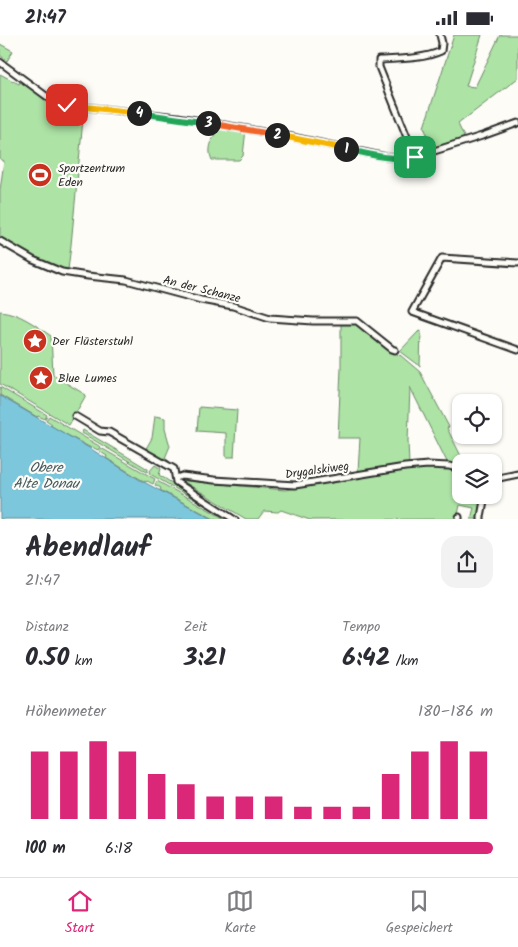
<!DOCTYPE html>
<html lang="de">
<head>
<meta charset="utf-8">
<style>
	:root { --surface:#fff; --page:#f2f2f3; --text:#2b2b33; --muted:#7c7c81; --line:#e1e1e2; --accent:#db2777 }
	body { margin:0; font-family:Kalam,sans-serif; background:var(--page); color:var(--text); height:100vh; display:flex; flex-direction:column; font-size:19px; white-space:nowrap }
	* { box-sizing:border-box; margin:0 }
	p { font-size:16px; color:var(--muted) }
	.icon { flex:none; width:28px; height:28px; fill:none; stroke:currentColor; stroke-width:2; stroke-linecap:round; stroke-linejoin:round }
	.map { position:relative; height:484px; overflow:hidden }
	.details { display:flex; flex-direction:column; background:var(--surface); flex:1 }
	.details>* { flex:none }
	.buttons { position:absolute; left:452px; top:359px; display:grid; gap:10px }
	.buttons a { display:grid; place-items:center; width:50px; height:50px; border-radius:10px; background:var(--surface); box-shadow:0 1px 4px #0004; font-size:25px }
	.pin { position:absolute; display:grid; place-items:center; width:42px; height:42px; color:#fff; margin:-21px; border-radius:10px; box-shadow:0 2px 8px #0006 }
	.km { position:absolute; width:25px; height:25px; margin:-12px; border-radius:50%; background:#222; color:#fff; font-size:14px; line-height:25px; text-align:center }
	.round { display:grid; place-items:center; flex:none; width:52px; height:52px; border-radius:15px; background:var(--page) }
	.head { display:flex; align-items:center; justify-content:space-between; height:85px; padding:0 25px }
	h1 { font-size:28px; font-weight:700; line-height:38px }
	.stats { display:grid; grid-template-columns:repeat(3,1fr); gap:8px; height:85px; padding:5px 25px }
	.stats div { display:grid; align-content:center }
	.stats b { font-size:25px; font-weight:700 }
	.stats small { font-size:14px; font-weight:400 }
	.stats p { font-size:14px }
	.chart { height:140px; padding:10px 25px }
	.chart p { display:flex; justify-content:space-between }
	.chart svg { width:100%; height:90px; margin-top:5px; stroke:var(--accent); stroke-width:6 }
	ul { padding:0 25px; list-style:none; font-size:16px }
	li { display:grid; grid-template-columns:80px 60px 1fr; align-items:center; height:38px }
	li i { height:12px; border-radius:6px; background:var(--accent) }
	.status { display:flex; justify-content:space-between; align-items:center; height:35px; padding:0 25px; background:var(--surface); direction:ltr }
	.status svg { height:14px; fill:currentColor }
	.menu { display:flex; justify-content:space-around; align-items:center; height:70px; border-top:1px solid var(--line); background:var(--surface); font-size:14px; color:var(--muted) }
	.menu a { display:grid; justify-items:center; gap:2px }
	.menu .selected { color:var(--accent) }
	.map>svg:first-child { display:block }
	.green { fill:#ade3a5; stroke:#6c8768 }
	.water { fill:#7dc7dd; stroke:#5c8996 }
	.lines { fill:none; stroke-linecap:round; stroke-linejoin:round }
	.minor-casing { stroke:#2b2b2b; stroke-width:9 }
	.minor { stroke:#fdfcf7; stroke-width:5 }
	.split-1-casing { stroke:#fff; stroke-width:10 }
	.split-2-casing { stroke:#fff; stroke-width:10 }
	.split-3-casing { stroke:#fff; stroke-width:10 }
	.split-4-casing { stroke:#fff; stroke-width:10 }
	.split-5-casing { stroke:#fff; stroke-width:10 }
	.split-1 { stroke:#22a559; stroke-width:6 }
	.split-2 { stroke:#f5b400; stroke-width:6 }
	.split-3 { stroke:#f0652b; stroke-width:6 }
	.split-4 { stroke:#22a559; stroke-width:6 }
	.split-5 { stroke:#f5b400; stroke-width:6 }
	.labels { text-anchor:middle; stroke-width:4.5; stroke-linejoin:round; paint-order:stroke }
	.poi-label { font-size:12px; fill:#2b2b2b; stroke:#fdfcf7; text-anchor:start }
	.street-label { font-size:12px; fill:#2b2b2b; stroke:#fdfcf7 }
	.water-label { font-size:14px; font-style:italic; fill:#445a60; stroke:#fdfcf7 }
</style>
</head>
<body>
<div class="status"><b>21:47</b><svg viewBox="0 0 49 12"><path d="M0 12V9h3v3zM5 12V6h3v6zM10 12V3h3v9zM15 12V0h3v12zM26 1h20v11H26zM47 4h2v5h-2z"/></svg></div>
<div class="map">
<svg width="518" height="485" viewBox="0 0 518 485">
	<rect width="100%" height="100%" fill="#fdfcf7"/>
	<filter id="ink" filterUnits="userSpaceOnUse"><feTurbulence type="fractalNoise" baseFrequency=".02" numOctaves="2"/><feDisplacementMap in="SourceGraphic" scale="10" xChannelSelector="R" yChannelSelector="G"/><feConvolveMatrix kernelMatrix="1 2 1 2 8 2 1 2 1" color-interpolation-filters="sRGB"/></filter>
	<g filter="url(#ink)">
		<g class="green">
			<path d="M454,0h28l-16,51 9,1 25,-52h18v43l-60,46 7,15 -40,13 3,-15 -4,-10z"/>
			<path d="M0,9l13,7 -6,10 -7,-6z"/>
			<path d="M0,39l19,10 2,-4 32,23 31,6 -13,136 -3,25c-14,-3 -31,-7 -41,-17h-3l-24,-15v-48l4,-29 -4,-2z"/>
			<path d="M219,91l27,3 -3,27 -4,4h-27c-6,-13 2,-22 7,-34z"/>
			<path d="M0,276c20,2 35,14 51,25l2,38 3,3 30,18 -17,30 -69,-41z"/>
			<path d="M341,286h16l8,3 30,26 1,3 3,3 1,-1 20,17 29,55 -2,1 17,34 -3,1v2l-13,-1 -38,-77 -2,54 1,24 -51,7 2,-34h-22l3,-70z"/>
			<path d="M421,296l-1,35 -20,-15 18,-19z"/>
			<path d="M0,352l47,28 -2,4 -7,-3 -1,1 -37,-22z"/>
			<path d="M199,372l38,3 -3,47h-8v-24l-29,-2z"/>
			<path d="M49,381l50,30 1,1 -2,3 -6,-3 -1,1 -40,-22 1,-2 -6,-4z"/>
			<path d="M155,381l10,2v11l5,17 -5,12 5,4 -4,3 -14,-12 -8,-1 8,-14z"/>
			<path d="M83,395l65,39v1l-1,2 -65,-39z"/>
			<path d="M101,413l54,31 -2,5 -6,-3 -1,1 -6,-3 -34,-21 1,-2 -8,-5z"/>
			<path d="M155,430l6,4 -2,6 66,41v1l-75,-43 -1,-2z"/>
			<path d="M433,432l14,2 12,4 2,-1v23h22l-5,24h-7l3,-11 -14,-3 -3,14 -147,1 -29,-10 -3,2 -14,-1 -6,8h-12l-65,-39v-1h3l3,2 98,9 110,-19 25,-3z"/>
			<path d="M157,446l33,18 35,20h-11l-54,-29 1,-2 -6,-3z"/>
		</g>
		<path class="water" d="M0,361l91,53 49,31 73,39h-213z"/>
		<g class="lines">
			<g class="minor-casing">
				<g id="minor">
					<path d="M0,27l53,39 14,4 111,12 109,19 99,21 19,2 10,-2 67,-21 36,-13"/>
					<path d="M415,122l-36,-90v-7c19,-1 45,-1 62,-9l1,-8 -2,-8"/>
					<path d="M0,206l33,19 29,12 26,4 38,4 75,20 32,6 37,12 43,3h44l35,28 3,1"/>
					<path d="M518,228l-76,-5 -30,54 106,38"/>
					<path d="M75,381l25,15 9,1 65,37 2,13 59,38"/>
					<path d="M176,443l6,-2 32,4 81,5 110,-18 23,-2 21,1 12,3"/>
					<path d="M494,444l24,-5"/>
					<path d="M459,485v-3"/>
					<path d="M481,485v-3l4,-22"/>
				</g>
			</g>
			<use href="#minor" class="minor"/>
		</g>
	</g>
	<g class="lines" filter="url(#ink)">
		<g class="split-1-casing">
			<path id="split-1" d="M346,114c23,5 45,12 69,8"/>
		</g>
		<g class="split-2-casing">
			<path id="split-2" d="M277,100l69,14"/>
		</g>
		<g class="split-3-casing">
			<path id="split-3" d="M208,88l69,12"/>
		</g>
		<g class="split-4-casing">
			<path id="split-4" d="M139,78l69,10"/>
		</g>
		<g class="split-5-casing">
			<path id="split-5" d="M67,70l72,8"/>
		</g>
		<use href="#split-1" class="split-1"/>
		<use href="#split-2" class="split-2"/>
		<use href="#split-3" class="split-3"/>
		<use href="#split-4" class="split-4"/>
		<use href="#split-5" class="split-5"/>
	</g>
	<defs>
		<g id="stadium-disc" transform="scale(1.25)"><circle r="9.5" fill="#c8321e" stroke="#fdfcf7"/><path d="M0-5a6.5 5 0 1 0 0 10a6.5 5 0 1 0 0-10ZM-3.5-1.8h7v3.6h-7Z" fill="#fff"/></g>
		<g id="sight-disc" transform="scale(1.25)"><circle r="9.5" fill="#c8321e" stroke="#fdfcf7"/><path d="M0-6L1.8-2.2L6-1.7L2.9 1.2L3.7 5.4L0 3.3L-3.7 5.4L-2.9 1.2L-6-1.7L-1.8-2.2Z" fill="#fff"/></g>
	</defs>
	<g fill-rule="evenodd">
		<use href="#stadium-disc" x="40" y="140"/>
		<use href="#sight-disc" x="35" y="306"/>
		<use href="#sight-disc" x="41" y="343"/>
	</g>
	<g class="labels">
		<g class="poi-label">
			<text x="58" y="137">Sportzentrum<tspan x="58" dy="14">Eden</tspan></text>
			<text x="52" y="310">Der Flüsterstuhl</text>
			<text x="58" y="347">Blue Lumes</text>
		</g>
		<g class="street-label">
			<text transform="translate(202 254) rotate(14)" y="4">An der Schanze</text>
			<text transform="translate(317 435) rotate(-8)" y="4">Drygalskiweg</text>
		</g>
		<g class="water-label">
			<text x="46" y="437">Obere<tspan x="46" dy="16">Alte Donau</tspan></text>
		</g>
	</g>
</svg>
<div class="buttons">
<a><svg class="icon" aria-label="locate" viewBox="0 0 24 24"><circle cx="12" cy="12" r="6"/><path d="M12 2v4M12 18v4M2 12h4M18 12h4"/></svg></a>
<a><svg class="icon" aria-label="layers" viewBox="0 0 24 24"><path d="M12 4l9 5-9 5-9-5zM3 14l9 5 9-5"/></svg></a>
</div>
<div class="pin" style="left:415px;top:122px;background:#1e9e55"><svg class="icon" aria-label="arrive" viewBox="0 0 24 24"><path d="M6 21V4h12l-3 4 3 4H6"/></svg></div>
<div class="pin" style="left:67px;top:70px;background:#d93025"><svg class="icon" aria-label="check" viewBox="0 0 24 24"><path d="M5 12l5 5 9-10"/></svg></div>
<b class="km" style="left:346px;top:114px">1</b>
<b class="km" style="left:277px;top:100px">2</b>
<b class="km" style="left:208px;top:88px">3</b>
<b class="km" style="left:139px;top:78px">4</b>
</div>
<section class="details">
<div class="head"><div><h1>Abendlauf</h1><p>21:47</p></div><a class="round"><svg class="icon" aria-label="share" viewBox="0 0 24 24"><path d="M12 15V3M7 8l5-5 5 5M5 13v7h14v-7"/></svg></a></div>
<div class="stats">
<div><p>Distanz</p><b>0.50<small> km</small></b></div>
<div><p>Zeit</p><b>3:21</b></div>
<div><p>Tempo</p><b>6:42<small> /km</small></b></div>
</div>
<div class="chart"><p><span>Höhenmeter</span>180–186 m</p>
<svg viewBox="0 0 160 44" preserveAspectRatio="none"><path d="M5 44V11M15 44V11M25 44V6M35 44V11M45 44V22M55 44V27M65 44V33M75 44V33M85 44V33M95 44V38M105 44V38M115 44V38M125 44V22M135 44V11M145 44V6M155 44V11"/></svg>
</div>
<ul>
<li><b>100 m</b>6:18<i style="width:100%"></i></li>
</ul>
</section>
<nav class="menu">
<a class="selected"><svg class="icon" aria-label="home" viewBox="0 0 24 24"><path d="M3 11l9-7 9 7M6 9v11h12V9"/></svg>Start</a>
<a><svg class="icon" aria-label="map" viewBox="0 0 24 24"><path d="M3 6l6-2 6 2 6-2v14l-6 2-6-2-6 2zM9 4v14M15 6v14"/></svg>Karte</a>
<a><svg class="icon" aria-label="saved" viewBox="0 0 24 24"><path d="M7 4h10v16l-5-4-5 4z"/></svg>Gespeichert</a>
</nav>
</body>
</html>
